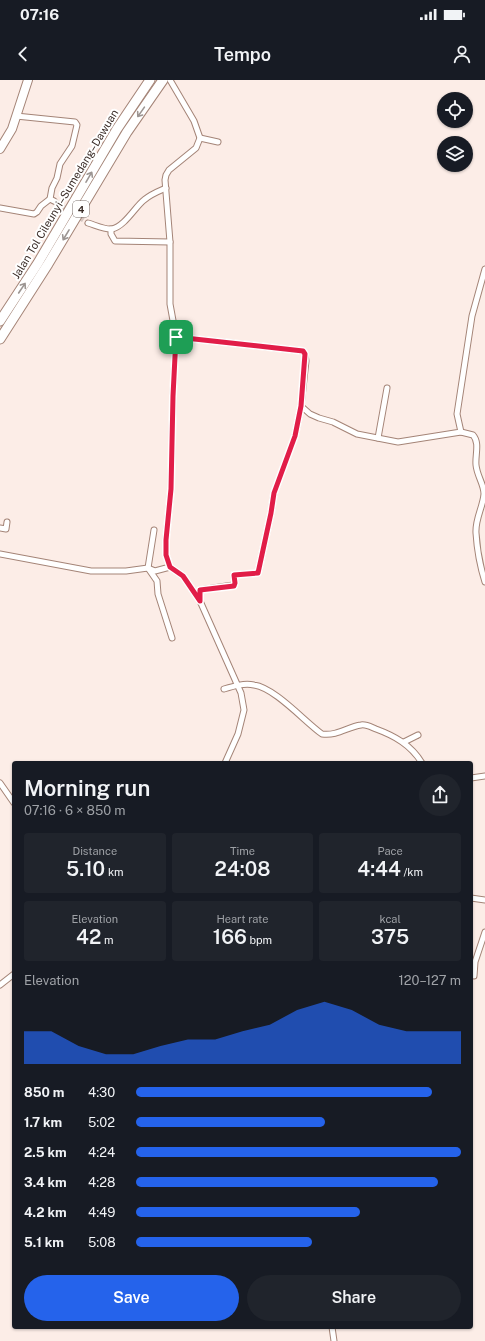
<!DOCTYPE html>
<html lang="en">
<head>
<meta charset="utf-8">
<style>
	:root { --surface:#171b24; --page:#20242c; --text:#f1f3f6; --muted:#9ea1a6; --accent:#2563eb }
	body { margin:0; font-family:"Public Sans",sans-serif; background:var(--page); color:var(--text); height:100vh; display:flex; flex-direction:column; font-size:15px; white-space:nowrap }
	* { box-sizing:border-box; margin:0 }
	p { font-size:13px; color:var(--muted) }
	.icon { flex:none; width:22px; height:22px; fill:none; stroke:currentColor; stroke-width:2; stroke-linecap:round; stroke-linejoin:round }
	.map { position:relative; flex:1; overflow:hidden }
	.details { position:absolute; left:12px; top:681px; width:461px; height:568px; display:flex; flex-direction:column; background:var(--surface); border-radius:4px; box-shadow:0 1px 3px #0004 }
	.details>* { flex:none }
	.fabs { position:absolute; left:437px; top:12px; display:grid; gap:8px }
	.fabs a { display:grid; place-items:center; width:36px; height:36px; border-radius:50%; background:var(--surface); box-shadow:0 1px 3px #0004; font-size:20px }
	.pin { position:absolute; display:grid; place-items:center; width:34px; height:34px; color:#fff; margin:-17px; border-radius:8px; box-shadow:0 2px 6px #0006 }
	.round { display:grid; place-items:center; flex:none; width:42px; height:42px; border-radius:21px; background:var(--page) }
	.headline { display:flex; align-items:center; justify-content:space-between; height:68px; padding:0 12px }
	h1 { font-size:22px; font-weight:600; line-height:30px }
	.metrics { display:grid; grid-template-columns:repeat(3,1fr); gap:6px; height:68px; padding:4px 12px }
	.metrics div { display:grid; align-content:center; border-radius:4px; background:var(--page); text-align:center }
	.metrics b { font-size:20px; font-weight:600 }
	.metrics small { font-size:11px; font-weight:400 }
	.metrics p { font-size:11px }
	.chart { height:112px; padding:8px 12px }
	.chart p { display:flex; justify-content:space-between }
	.chart svg { width:100%; height:72px; margin-top:4px; fill:var(--accent); opacity:.7 }
	.cta { display:flex; gap:8px; margin-top:auto; padding:8px 12px }
	.cta a { flex:1; height:46px; border-radius:24px; background:var(--accent); color:#fff; font-size:16px; font-weight:600; line-height:46px; text-align:center }
	.cta a+a { background:var(--page); color:var(--text) }
	ul { padding:0 12px; list-style:none; font-size:13px }
	li { display:grid; grid-template-columns:64px 48px 1fr; align-items:center; height:30px }
	li i { height:10px; border-radius:5px; background:var(--accent) }
	.status { display:flex; justify-content:space-between; align-items:center; height:28px; padding:0 20px; background:var(--surface); direction:ltr }
	.status svg { height:11px; fill:currentColor }
	header { display:flex; justify-content:space-between; align-items:center; height:52px; padding:0 12px; background:var(--surface); font-size:18px; font-weight:600 }
	.map>svg:first-child { display:block }
	.lines { fill:none; stroke-linecap:round; stroke-linejoin:round }
	.minor-tunnel { stroke:#d5c6c0; stroke-width:5; stroke-dasharray:5 2.5; stroke-linecap:butt }
	.minor-casing { stroke:#a48477; stroke-width:7 }
	.primary-casing { stroke:#a48477; stroke-width:10 }
	.motorway-casing { stroke:#a48477; stroke-width:11 }
	.minor { stroke:#fff; stroke-width:5 }
	.primary { stroke:#fff; stroke-width:8 }
	.motorway { stroke:#fff; stroke-width:9 }
	.oneway { stroke:#9c9592 }
	.route-casing { stroke:#fff; stroke-width:8 }
	.route { stroke:#e11d48; stroke-width:5 }
	.labels { text-anchor:middle; stroke-width:4; stroke-linejoin:round; paint-order:stroke }
	.shield { fill:#fff; stroke:#746b67; stroke-width:1 }
	.shield-label { font-size:10px; font-weight:bold; fill:#392b26 }
	.street-label { font-size:11px; fill:#392b26; stroke:#fff }
</style>
</head>
<body>
<div class="status"><b>07:16</b><svg viewBox="0 0 49 12"><path d="M0 12V9h3v3zM5 12V6h3v6zM10 12V3h3v9zM15 12V0h3v12zM26 1h20v11H26zM47 4h2v5h-2z"/></svg></div>
<header><svg class="icon" aria-label="back" viewBox="0 0 24 24"><path d="M15 5l-7 7 7 7"/></svg>Tempo<svg class="icon" aria-label="person" viewBox="0 0 24 24"><circle cx="12" cy="8" r="4"/><path d="M4 21q1-7 8-7t8 7"/></svg></header>
<div class="map">
<svg width="485" height="1261" viewBox="0 0 485 1261">
	<rect width="100%" height="100%" fill="#fcede7"/>
	<g class="lines">
		<path class="minor-tunnel" d="M54,121l34,22"/>
		<g class="minor-casing">
			<g id="minor">
				<path d="M170,0l24,41 6,17 -4,10 -27,22 -3,5 -1,5 5,62v62l6,33 -3,59 -2,93 -5,50v16l4,12 13,9 17,25 41,92 3,17 -6,24 -13,29"/>
				<path d="M16,36l59,6 2,3 -5,21 -12,18 -3,14 -5,10 -2,11"/>
				<path d="M200,58l18,4"/>
				<path d="M0,128l34,6 3,-2 4,-6 9,-7 4,2"/>
				<path d="M88,143c7,2 17,7 24,6 13,-3 23,-22 32,-29 7,-6 15,-9 22,-12"/>
				<path d="M111,149v5l4,7 55,1"/>
				<path d="M176,257l127,14 2,3 1,7 -5,45 9,8 9,4 14,4 24,12 41,8 63,-10 -4,-18 15,-98 13,-47"/>
				<path d="M461,352l12,3c7,8 2,20 3,30 1,11 8,19 8,29 -1,13 -9,25 -8,39 1,16 4,33 9,49"/>
				<path d="M378,358l9,-50"/>
				<path d="M0,448l6,1 1,-7"/>
				<path d="M154,450l-6,38 9,13 1,13 14,44"/>
				<path d="M0,474l91,17h35l22,-3 7,3 15,-4"/>
				<path d="M200,520v-10l33,-5 2,-2 -1,-8 24,-2 13,-60 3,-20 21,-57 6,-30"/>
				<path d="M224,609c10,-3 20,-6 30,-4 21,3 50,36 68,49 16,2 25,-7 39,-9 5,-1 10,2 15,4 19,7 35,16 46,34"/>
				<path d="M404,662l14,-7"/>
				<path d="M471,698l14,-2"/>
				<path d="M0,703l14,20"/>
				<path d="M471,818l14,2"/>
				<path d="M474,896l1,-14 10,-30"/>
				<path d="M0,905l14,-11"/>
				<path d="M332,1247l2,14"/>
			</g>
		</g>
		<g class="primary-casing">
			<path id="primary" d="M0,69l12,-20 16,-49"/>
		</g>
		<g class="motorway-casing">
			<g id="motorway">
				<path d="M0,241l38,-58 79,-134 33,-49"/>
				<path d="M0,259l48,-75 79,-132 36,-52"/>
			</g>
		</g>
		<use href="#minor" class="minor"/>
		<use href="#primary" class="primary"/>
		<use href="#motorway" class="motorway"/>
	</g>
	<defs><path id="oneway-shaft" d="M-6 0H5M1.5-3L5.5 0L1.5 3" fill="none" stroke-width="1.6" stroke-linecap="round" stroke-linejoin="round"/></defs>
	<g class="oneway">
		<use href="#oneway-shaft" transform="translate(141 32) rotate(125)"/>
		<use href="#oneway-shaft" transform="translate(89 97) rotate(-60)"/>
		<use href="#oneway-shaft" transform="translate(66 155) rotate(121)"/>
		<use href="#oneway-shaft" transform="translate(22 208) rotate(-56)"/>
	</g>
	<g class="lines">
		<g class="route-casing">
			<path id="route" d="M176,257l127,14 2,3 -4,52 -6,30 -21,57 -3,20 -13,60 -24,2 1,8 -1,3 -34,4v11l-17,-25 -13,-9 -4,-12v-15l5,-51 2,-93z"/>
		</g>
		<use href="#route" class="route"/>
	</g>
	<g class="labels">
		<rect class="shield" x="73" y="121" width="16" height="16" rx="3"/>
		<g class="shield-label">
			<text x="81" y="133">4</text>
		</g>
		<g class="street-label">
			<text transform="translate(65 114) rotate(-59)" y="4">Jalan Tol Cileunyi–Sumedang–Dawuan</text>
		</g>
	</g>
</svg>
<div class="fabs">
<a><svg class="icon" aria-label="locate" viewBox="0 0 24 24"><circle cx="12" cy="12" r="6"/><path d="M12 2v4M12 18v4M2 12h4M18 12h4"/></svg></a>
<a><svg class="icon" aria-label="layers" viewBox="0 0 24 24"><path d="M12 4l9 5-9 5-9-5zM3 14l9 5 9-5"/></svg></a>
</div>
<div class="pin" style="left:176px;top:257px;background:#1e9e55"><svg class="icon" aria-label="arrive" viewBox="0 0 24 24"><path d="M6 21V4h12l-3 4 3 4H6"/></svg></div>
<section class="details">
<div class="headline"><div><h1>Morning run</h1><p>07:16 · 6 × 850 m</p></div><a class="round"><svg class="icon" aria-label="share" viewBox="0 0 24 24"><path d="M12 15V3M7 8l5-5 5 5M5 13v7h14v-7"/></svg></a></div>
<div class="metrics">
<div><p>Distance</p><b>5.10<small> km</small></b></div>
<div><p>Time</p><b>24:08</b></div>
<div><p>Pace</p><b>4:44<small> /km</small></b></div>
</div>
<div class="metrics">
<div><p>Elevation</p><b>42<small> m</small></b></div>
<div><p>Heart rate</p><b>166<small> bpm</small></b></div>
<div><p>kcal</p><b>375</b></div>
</div>
<div class="chart"><p><span>Elevation</span>120–127 m</p>
<svg viewBox="0 0 160 44" preserveAspectRatio="none"><path d="M0 44V24L10 24L20 33L30 38L40 38L50 33L60 29L70 29L80 24L90 20L100 11L110 6L120 11L130 20L140 24L150 24L160 24V44z"/></svg>
</div>
<ul>
<li><b>850 m</b>4:30<i style="width:91%"></i></li>
<li><b>1.7 km</b>5:02<i style="width:58%"></i></li>
<li><b>2.5 km</b>4:24<i style="width:100%"></i></li>
<li><b>3.4 km</b>4:28<i style="width:93%"></i></li>
<li><b>4.2 km</b>4:49<i style="width:69%"></i></li>
<li><b>5.1 km</b>5:08<i style="width:54%"></i></li>
</ul>
<div class="cta"><a>Save</a><a>Share</a></div>
</section>
</div>
</body>
</html>
